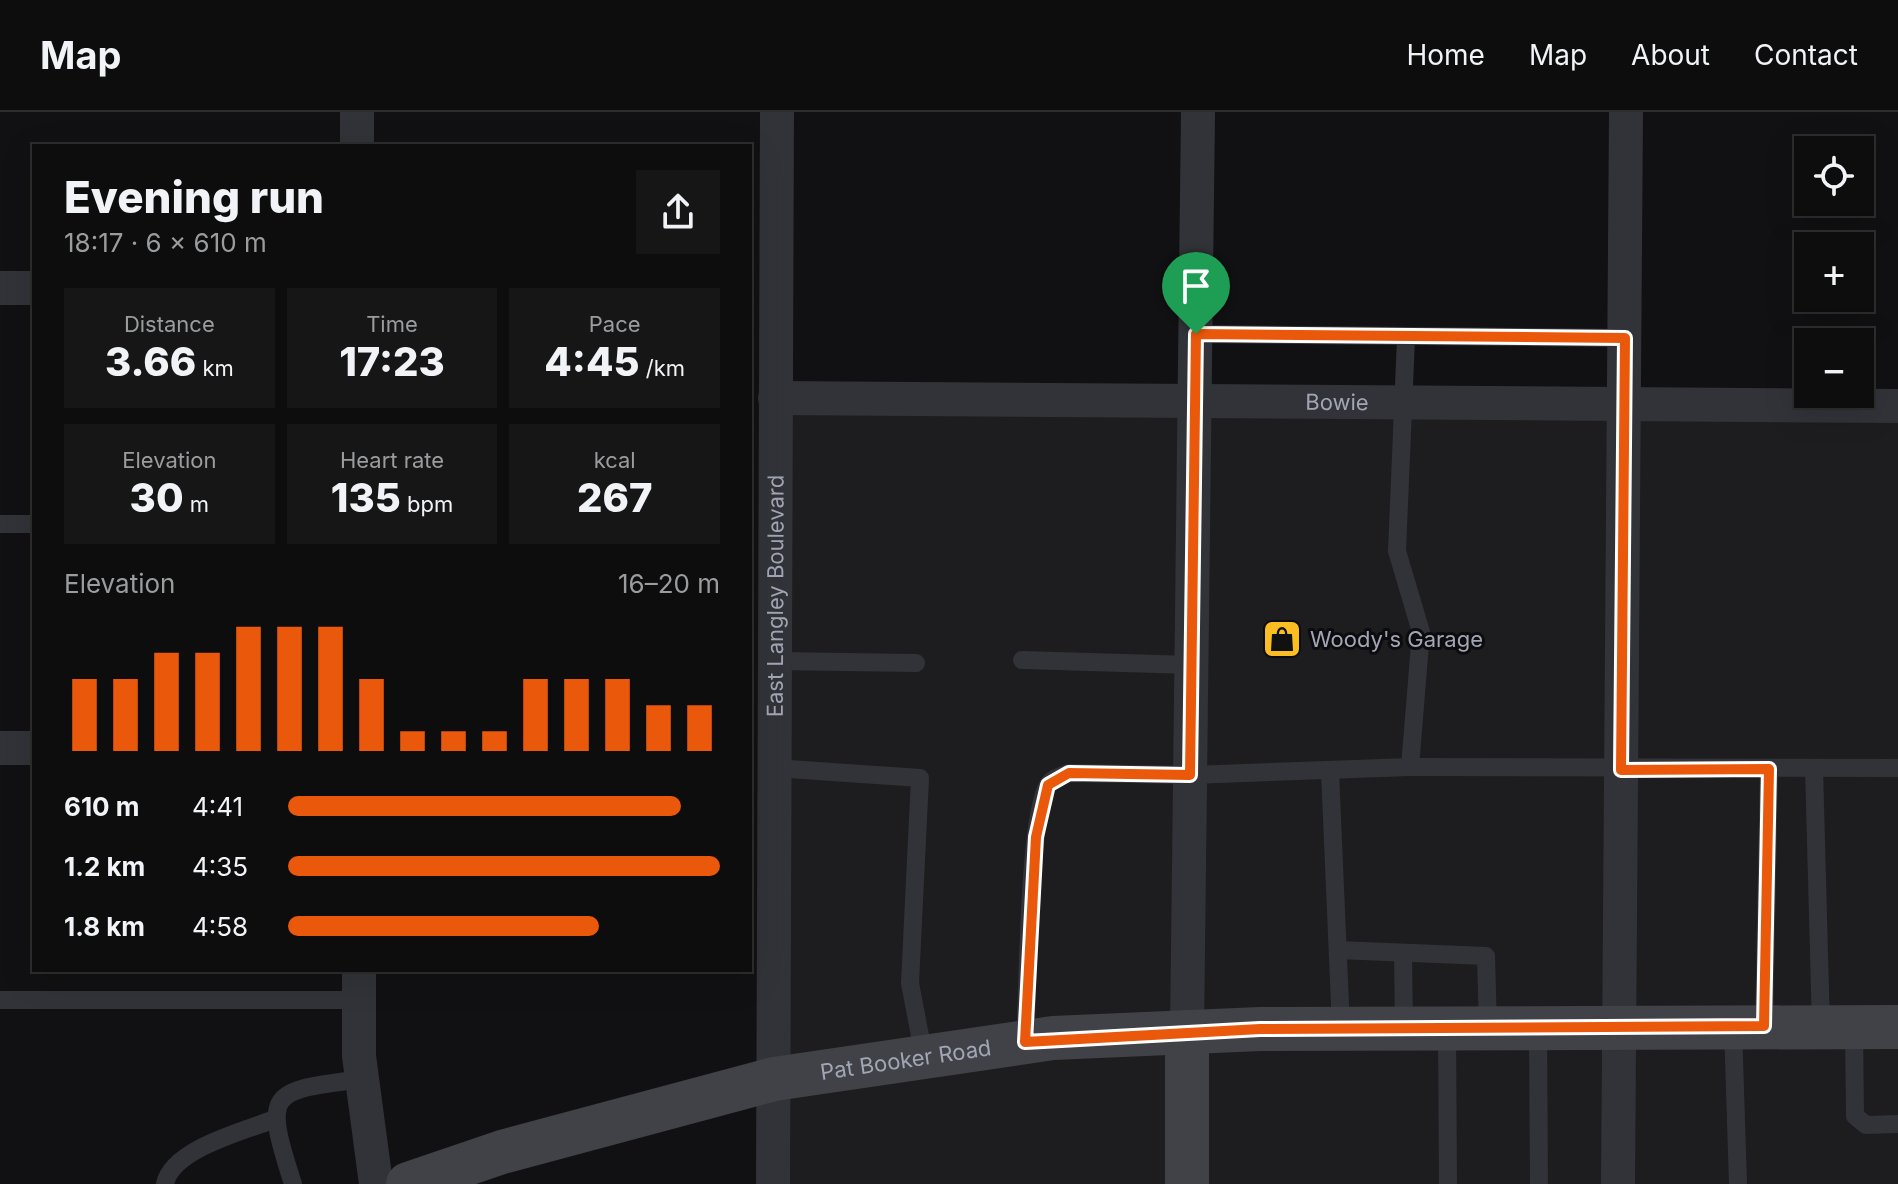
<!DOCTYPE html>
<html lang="en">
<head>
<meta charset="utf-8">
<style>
	:root { --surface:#0d0d0e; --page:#161617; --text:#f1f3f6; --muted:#9a9c9e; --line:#2d2d2e; --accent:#ea580c }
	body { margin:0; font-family:Inter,sans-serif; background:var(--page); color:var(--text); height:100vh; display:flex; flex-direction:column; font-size:30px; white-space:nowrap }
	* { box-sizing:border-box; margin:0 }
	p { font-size:26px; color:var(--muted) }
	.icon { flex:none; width:44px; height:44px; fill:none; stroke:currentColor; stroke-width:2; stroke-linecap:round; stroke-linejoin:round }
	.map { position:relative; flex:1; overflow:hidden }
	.drawer { position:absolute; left:32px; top:32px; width:720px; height:828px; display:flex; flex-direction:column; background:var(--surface); border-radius:0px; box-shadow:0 8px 32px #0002,0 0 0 2px var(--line) }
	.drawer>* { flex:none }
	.controls { position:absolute; left:1794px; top:24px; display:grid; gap:16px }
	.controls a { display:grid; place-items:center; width:80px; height:80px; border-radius:0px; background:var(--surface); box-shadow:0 8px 32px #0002,0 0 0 2px var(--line); font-size:40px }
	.pin { position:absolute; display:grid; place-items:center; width:68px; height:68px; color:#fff; margin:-82px -34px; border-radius:50% 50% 50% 0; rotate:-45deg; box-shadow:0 0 8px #0007 }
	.pin .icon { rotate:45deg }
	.round { display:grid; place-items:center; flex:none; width:84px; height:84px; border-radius:0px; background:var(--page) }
	.summary { display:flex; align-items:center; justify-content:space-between; height:136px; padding:0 32px }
	h1 { font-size:44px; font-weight:800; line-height:60px }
	.metrics { display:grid; grid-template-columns:repeat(3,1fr); gap:12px; height:136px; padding:8px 32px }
	.metrics div { display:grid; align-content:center; border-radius:0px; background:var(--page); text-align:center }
	.metrics b { font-size:40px; font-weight:800 }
	.metrics small { font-size:22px; font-weight:400 }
	.metrics p { font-size:22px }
	.chart { height:224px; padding:16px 32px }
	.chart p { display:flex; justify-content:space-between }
	.chart svg { width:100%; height:144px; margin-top:8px; stroke:var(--accent); stroke-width:6 }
	ul { padding:0 32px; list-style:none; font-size:26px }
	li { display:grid; grid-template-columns:128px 96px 1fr; align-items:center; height:60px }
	li i { height:20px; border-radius:10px; background:var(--accent) }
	header { display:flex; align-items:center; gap:48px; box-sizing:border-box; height:112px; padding:0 40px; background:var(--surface); border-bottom:2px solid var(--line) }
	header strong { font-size:38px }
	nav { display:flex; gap:44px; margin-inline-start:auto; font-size:28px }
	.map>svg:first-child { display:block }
	.built { fill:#1d1d20 }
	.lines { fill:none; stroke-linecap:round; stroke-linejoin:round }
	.lane { stroke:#323338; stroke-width:18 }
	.street { stroke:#323338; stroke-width:34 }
	.secondary { stroke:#404248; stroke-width:44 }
	.route-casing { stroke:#fff; stroke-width:16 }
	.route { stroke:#ea580c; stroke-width:10 }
	.labels { text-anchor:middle; stroke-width:6; stroke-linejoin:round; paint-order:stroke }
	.street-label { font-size:22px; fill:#a2a6b4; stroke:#0c0c0e }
	.poi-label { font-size:22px; fill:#a2a6b4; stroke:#0c0c0e; text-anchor:start }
</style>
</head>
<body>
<header>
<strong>Map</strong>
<nav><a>Home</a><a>Map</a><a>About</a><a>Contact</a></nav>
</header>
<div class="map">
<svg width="1898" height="1072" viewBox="0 0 1898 1072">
	<rect width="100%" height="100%" fill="#111113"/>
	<path class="built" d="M775,286l1123,8v778h-1125z"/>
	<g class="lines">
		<g class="lane">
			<path d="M1196,222l429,4"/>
			<path d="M0,412h34"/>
			<path d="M1022,548l170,5"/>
			<path d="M775,549l141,2"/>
			<path d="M1410,655l488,1"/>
			<path d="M774,656l146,10 -10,205 14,74"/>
			<path d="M1814,656l7,259"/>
			<path d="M1330,659l11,257"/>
			<path d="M1338,838l148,6 2,71"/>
			<path d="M1403,841l1,75"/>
			<path d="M0,888h359"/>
			<path d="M1764,914l5,-257"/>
			<path d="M1447,915l1,157"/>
			<path d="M1538,915l1,157"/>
			<path d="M1733,915l5,157"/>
			<path d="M1854,915l1,89 11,9 32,-1"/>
			<path d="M1025,930c3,-46 3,-226 23,-257 4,-7 13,-9 21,-12l121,2 220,-8 11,-135 -24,-81 9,-213"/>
			<path d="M165,1072c7,-35 79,-53 110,-65"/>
			<path d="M293,1072c-30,-93 -25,-93 69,-105"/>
		</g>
		<g class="street">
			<path d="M357,0v34"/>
			<path d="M0,176h34"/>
			<path id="s1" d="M775,286l1123,8"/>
			<path d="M0,636h34"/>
			<path d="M359,858v86l17,128"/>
			<path d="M1187,920l11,-920"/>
			<path id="s2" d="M773,1072l4,-1072"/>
			<path d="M1618,1072l8,-1072"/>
		</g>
		<g class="secondary">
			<path d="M1187,920v152"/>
			<path id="s3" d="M408,1072l94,-32 272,-73 279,-41 207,-9 638,-2"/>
		</g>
	</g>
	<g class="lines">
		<g class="route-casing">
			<path id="route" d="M1196,222l429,4 -4,432 148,-1 -5,257 -504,3 -235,13 11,-205 12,-52 21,-12 121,2z"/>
		</g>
		<use href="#route" class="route"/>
	</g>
	<defs>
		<g id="shop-square" transform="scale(2)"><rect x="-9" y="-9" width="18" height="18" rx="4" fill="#fabd22" stroke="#0c0c0e"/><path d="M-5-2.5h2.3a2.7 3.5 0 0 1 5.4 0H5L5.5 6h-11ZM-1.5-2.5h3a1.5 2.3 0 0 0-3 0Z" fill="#111"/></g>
	</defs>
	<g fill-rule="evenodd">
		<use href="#shop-square" x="1282" y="527"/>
	</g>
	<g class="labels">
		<g class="street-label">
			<text dy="8" stroke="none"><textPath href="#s1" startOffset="562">Bowie</textPath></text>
			<text dy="8" stroke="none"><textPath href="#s2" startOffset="588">East Langley Boulevard</textPath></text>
			<text dy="8" stroke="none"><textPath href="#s3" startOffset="514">Pat Booker Road</textPath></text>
		</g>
		<g class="poi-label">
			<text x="1310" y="535">Woody's Garage</text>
		</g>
	</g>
</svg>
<div class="controls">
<a><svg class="icon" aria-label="locate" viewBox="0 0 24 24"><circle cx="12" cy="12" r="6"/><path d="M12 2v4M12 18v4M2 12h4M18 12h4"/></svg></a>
<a>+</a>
<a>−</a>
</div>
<div class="pin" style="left:1196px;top:222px;background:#1e9e55"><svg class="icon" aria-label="arrive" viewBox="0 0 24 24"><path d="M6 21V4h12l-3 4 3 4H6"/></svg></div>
<section class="drawer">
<div class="summary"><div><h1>Evening run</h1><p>18:17 · 6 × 610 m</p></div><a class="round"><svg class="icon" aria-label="share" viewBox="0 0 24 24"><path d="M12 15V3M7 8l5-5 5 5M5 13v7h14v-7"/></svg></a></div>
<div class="metrics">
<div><p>Distance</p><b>3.66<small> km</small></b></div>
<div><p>Time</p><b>17:23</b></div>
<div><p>Pace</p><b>4:45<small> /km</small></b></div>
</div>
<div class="metrics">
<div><p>Elevation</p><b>30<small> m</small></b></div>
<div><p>Heart rate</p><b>135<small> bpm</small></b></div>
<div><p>kcal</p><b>267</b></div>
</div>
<div class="chart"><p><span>Elevation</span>16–20 m</p>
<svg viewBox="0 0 160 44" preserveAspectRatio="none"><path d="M5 44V22M15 44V22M25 44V14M35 44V14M45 44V6M55 44V6M65 44V6M75 44V22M85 44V38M95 44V38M105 44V38M115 44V22M125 44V22M135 44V22M145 44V30M155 44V30"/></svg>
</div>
<ul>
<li><b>610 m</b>4:41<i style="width:91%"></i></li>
<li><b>1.2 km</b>4:35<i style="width:100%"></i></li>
<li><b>1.8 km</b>4:58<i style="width:72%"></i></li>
</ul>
</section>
</div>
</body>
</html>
